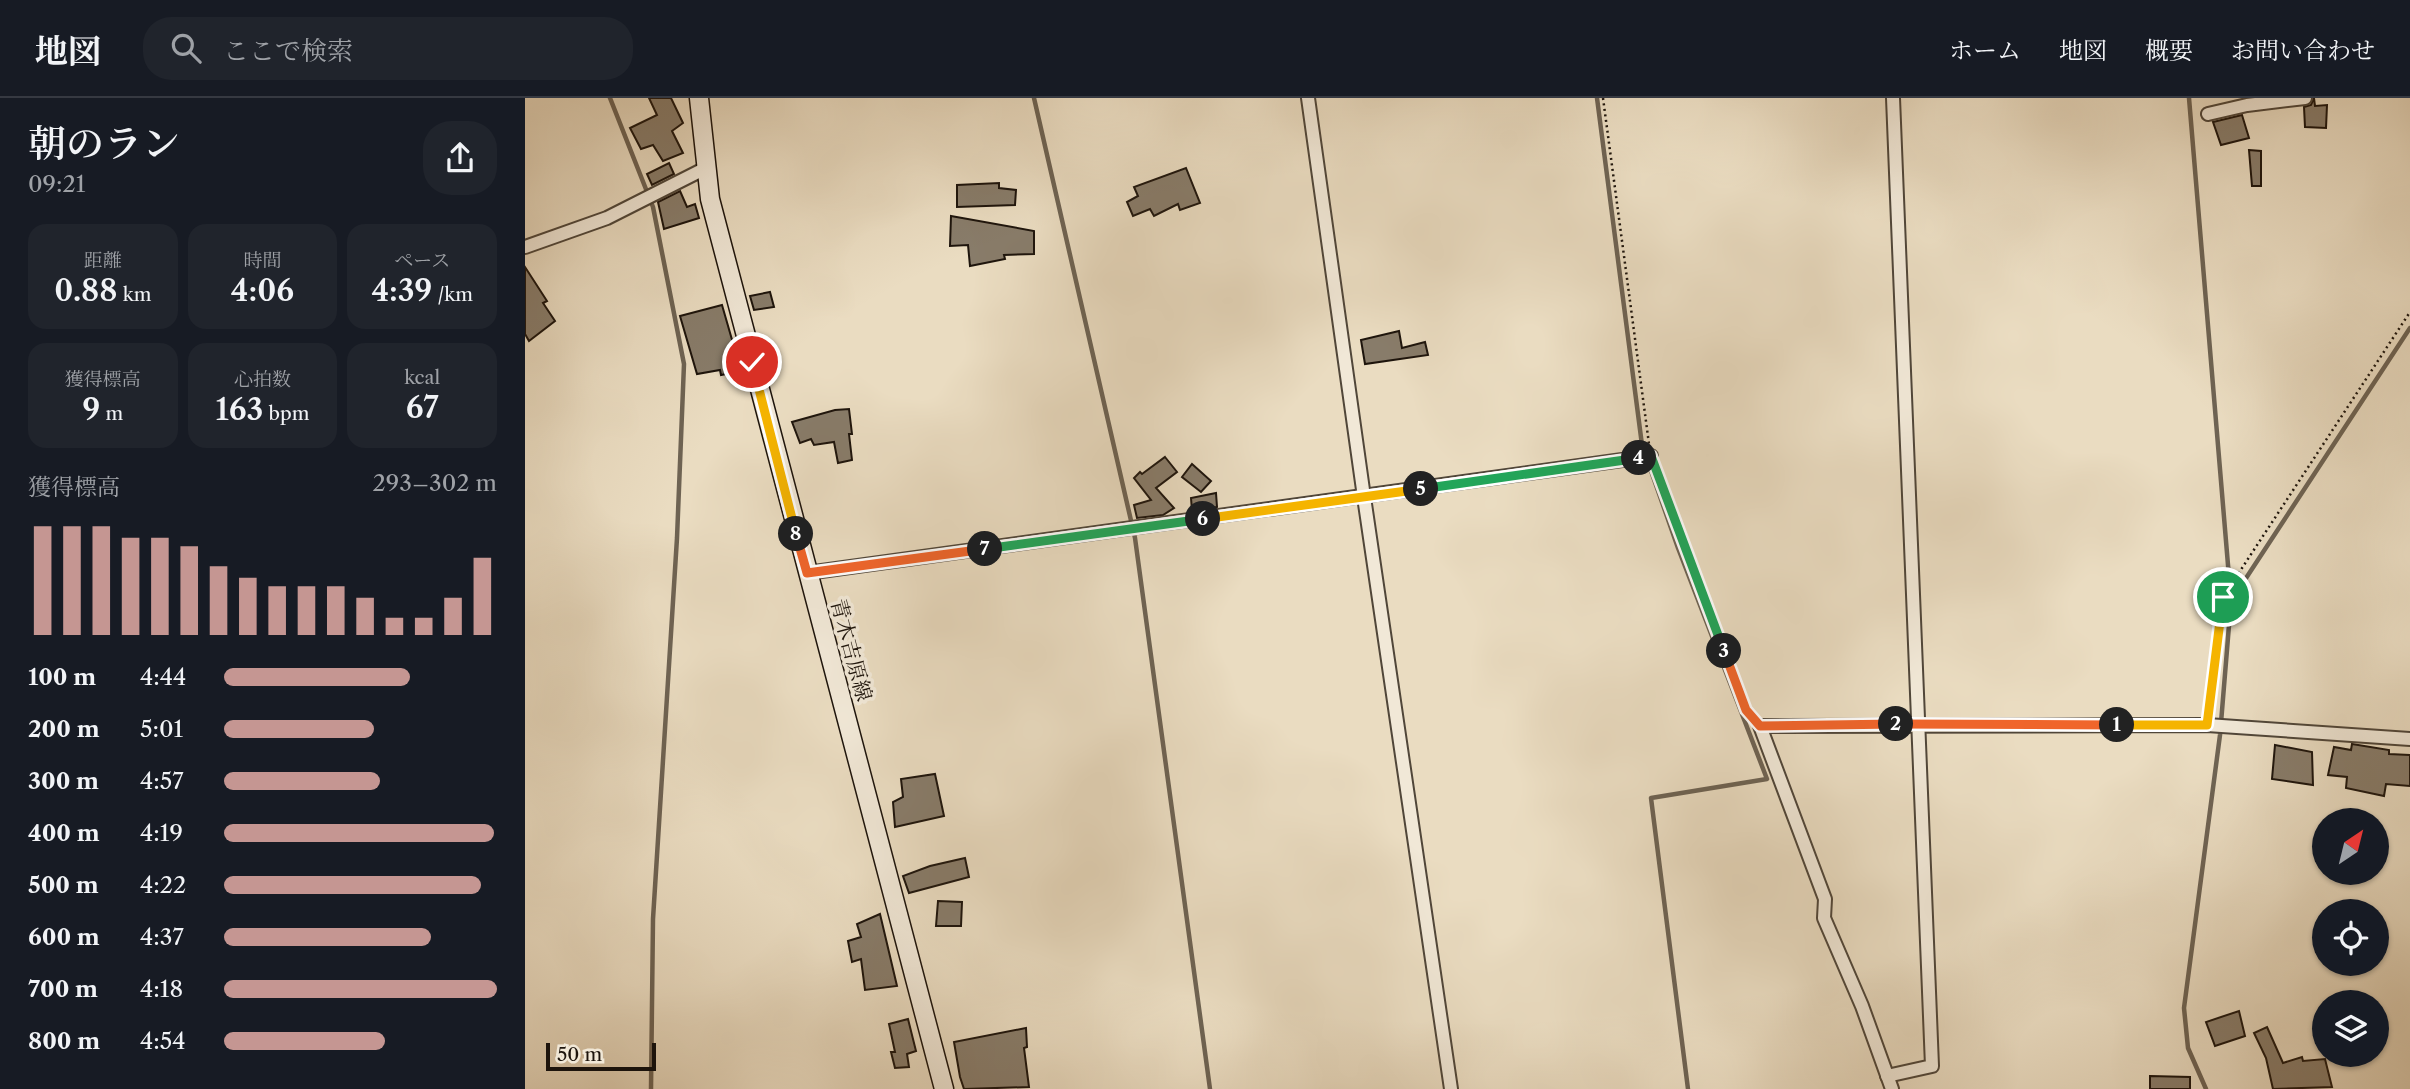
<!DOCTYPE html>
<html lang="ja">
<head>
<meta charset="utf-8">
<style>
	:root { --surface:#171b24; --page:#20242c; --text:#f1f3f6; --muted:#9ea1a6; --line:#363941; --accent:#c59692 }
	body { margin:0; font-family:"Libre Caslon Text","Noto Serif JP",serif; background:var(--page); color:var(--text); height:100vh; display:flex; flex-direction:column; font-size:26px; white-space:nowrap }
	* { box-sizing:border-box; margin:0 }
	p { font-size:23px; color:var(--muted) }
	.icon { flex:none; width:38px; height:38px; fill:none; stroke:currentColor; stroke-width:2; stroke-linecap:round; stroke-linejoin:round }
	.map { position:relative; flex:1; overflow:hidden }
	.side { display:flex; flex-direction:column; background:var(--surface); width:525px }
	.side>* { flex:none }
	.needle { width:46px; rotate:35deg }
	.tools { position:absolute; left:1787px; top:710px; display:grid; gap:14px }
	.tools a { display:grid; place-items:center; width:77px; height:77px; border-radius:50%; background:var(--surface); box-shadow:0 2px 5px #0004; font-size:35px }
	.scale { position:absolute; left:21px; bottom:18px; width:110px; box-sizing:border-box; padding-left:7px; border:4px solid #1d140c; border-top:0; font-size:19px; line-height:24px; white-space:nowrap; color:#1d140c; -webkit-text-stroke:5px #f1e8d7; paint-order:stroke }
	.pin { position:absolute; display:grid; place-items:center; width:60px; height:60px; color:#fff; margin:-30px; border:4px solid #fff; border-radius:50%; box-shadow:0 2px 7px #0007 }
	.km { position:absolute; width:35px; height:35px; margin:-18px; border-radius:50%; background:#222; color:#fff; font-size:19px; line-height:35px; text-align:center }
	.round { display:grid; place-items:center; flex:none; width:74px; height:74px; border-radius:28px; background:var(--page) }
	.head { display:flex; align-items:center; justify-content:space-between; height:119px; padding:0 28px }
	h1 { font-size:38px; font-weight:600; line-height:52px }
	.stats { display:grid; grid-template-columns:repeat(3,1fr); gap:10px; height:119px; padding:7px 28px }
	.stats div { display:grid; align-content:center; border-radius:18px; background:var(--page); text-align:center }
	.stats b { font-size:30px; font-weight:600 }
	.stats small { font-size:19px; font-weight:400 }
	.stats p { font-size:19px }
	.chart { height:196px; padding:14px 28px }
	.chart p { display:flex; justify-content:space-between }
	.chart svg { width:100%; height:126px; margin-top:7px; stroke:var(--accent); stroke-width:6 }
	ul { padding:0 28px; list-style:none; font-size:23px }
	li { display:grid; grid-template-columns:112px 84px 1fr; align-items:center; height:52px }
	li i { height:18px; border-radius:9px; background:var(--accent) }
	header { display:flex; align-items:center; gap:42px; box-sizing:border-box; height:98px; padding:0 35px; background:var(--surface); border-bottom:2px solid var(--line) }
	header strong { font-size:33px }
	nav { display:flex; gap:38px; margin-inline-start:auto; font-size:24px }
	.search { width:490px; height:63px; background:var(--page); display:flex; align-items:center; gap:18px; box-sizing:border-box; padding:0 24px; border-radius:28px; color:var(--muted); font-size:26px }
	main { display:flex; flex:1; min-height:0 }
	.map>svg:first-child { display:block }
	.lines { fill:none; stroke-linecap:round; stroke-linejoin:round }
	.stream { stroke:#6e6353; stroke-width:4.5 }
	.building { fill:#887c6a; stroke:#1d140c; stroke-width:2 }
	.street-casing { stroke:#504639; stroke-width:16 }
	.secondary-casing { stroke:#1d140c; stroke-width:21 }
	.path { stroke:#1d140c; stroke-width:2.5; stroke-dasharray:2 3.5; stroke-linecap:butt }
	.street { stroke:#f1e8d7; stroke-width:12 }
	.secondary { stroke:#f1e8d7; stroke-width:18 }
	.split-1-casing { stroke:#fff; stroke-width:14 }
	.split-2-casing { stroke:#fff; stroke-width:14 }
	.split-3-casing { stroke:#fff; stroke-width:14 }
	.split-4-casing { stroke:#fff; stroke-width:14 }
	.split-5-casing { stroke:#fff; stroke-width:14 }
	.split-6-casing { stroke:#fff; stroke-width:14 }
	.split-7-casing { stroke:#fff; stroke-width:14 }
	.split-8-casing { stroke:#fff; stroke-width:14 }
	.split-9-casing { stroke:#fff; stroke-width:14 }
	.split-1 { stroke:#f5b400; stroke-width:9 }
	.split-2 { stroke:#f0652b; stroke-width:9 }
	.split-3 { stroke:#f0652b; stroke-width:9 }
	.split-4 { stroke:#22a559; stroke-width:9 }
	.split-5 { stroke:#22a559; stroke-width:9 }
	.split-6 { stroke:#f5b400; stroke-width:9 }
	.split-7 { stroke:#22a559; stroke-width:9 }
	.split-8 { stroke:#f0652b; stroke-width:9 }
	.split-9 { stroke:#f5b400; stroke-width:9 }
	.labels { text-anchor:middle; stroke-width:7; stroke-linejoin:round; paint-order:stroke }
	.street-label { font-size:21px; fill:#1d140c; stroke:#f1e8d7 }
</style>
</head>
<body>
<header>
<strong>地図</strong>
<div class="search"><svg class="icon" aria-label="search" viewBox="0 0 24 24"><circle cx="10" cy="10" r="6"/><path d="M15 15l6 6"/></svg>ここで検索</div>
<nav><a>ホーム</a><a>地図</a><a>概要</a><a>お問い合わせ</a></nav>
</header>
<main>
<section class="side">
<div class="head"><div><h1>朝のラン</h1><p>09:21</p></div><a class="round"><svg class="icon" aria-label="share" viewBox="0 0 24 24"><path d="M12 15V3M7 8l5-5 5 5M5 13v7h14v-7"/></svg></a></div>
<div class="stats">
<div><p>距離</p><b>0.88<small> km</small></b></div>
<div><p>時間</p><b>4:06</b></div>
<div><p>ペース</p><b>4:39<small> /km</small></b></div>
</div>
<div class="stats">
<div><p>獲得標高</p><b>9<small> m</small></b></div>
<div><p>心拍数</p><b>163<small> bpm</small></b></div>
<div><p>kcal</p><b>67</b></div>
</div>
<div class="chart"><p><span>獲得標高</span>293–302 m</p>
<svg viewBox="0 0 160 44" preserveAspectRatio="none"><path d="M5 44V6M15 44V6M25 44V6M35 44V10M45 44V10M55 44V13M65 44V20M75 44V24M85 44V27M95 44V27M105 44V27M115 44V31M125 44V38M135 44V38M145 44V31M155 44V17"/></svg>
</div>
<ul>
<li><b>100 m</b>4:44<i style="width:68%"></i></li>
<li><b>200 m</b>5:01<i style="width:55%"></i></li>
<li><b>300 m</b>4:57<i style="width:57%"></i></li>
<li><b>400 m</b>4:19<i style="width:99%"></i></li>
<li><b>500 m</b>4:22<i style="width:94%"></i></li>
<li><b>600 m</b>4:37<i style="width:76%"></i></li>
<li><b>700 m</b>4:18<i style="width:100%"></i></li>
<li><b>800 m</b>4:54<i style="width:59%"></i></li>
</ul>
</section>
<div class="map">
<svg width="1885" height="991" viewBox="0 0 1885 991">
	<rect width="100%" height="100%" fill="#eadcc1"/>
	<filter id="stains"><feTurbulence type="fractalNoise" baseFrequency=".00286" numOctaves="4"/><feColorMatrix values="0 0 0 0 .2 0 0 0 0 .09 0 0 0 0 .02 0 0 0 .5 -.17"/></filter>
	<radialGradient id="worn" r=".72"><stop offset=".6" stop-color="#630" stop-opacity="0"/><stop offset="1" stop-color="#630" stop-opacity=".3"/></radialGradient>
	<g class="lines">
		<g class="stream">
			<path d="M85,0l43,109 31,157 -7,174 -24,381 -2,170"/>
			<path d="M509,0l101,440 75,551"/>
			<path d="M1072,0l45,347 36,103 89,231 -116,19 37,291"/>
			<path d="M1664,0l42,503"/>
			<path d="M1681,991l-18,-41 -4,-40 36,-273 11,-134 179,-273"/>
		</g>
	</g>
	<g class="building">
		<path d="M124,0h22l12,25 -11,8 11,22 -20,8 -10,-16 -12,4 -11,-21 27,-13z"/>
		<path d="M1789,0l1,8 12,-1 -1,23 -21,-1 -1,-20 7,-2z"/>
		<path d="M1717,17l7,23 -28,7 -8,-23z"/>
		<path d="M1724,52l12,1v35h-9z"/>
		<path d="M144,65l5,11 -22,11 -5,-11z"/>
		<path d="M661,70l14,35 -20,7 -2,-6 -24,12 -4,-7 -17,7 -6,-14 11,-6 -4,-9z"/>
		<path d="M474,85v5l17,2 -1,15 -58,2v-22z"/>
		<path d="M155,93l7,16 8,-3 4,14 -35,11 -6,-27z"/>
		<path d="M426,118l83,15v23l-30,1 1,4 -35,7 -2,-21 -18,1z"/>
		<path d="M0,169l22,34 -4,2 12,18 -26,20 -4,-7z"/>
		<path d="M245,194l4,15 -20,3 -4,-14z"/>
		<path d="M197,207l19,66 -20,4 -1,-5 -23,4 -17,-58z"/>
		<path d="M874,233l3,17 23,-6 3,13 -63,9 -4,-24z"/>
		<path d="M324,311l3,25h-3l3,26 -14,3 -4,-21 -20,3 -3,-6 -11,4 -8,-21 43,-12z"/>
		<path d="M640,359l12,15 -21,16 18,20 -11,7 -26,3 -3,-13 17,-5 -17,-22 6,-6 2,2z"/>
		<path d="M667,366l19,17 -10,11 -19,-15z"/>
		<path d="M691,395l1,14 -25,4 -1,-13z"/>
		<path d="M1827,646l37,6v4l21,1v31l-24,-2 -2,12 -38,-8 1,-11 -19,-2 6,-28 17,3z"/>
		<path d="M1750,647l37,7 1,33 -41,-6z"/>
		<path d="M410,676l9,42 -49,11 -2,-25 10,-5 -2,-18z"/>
		<path d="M440,760l4,19 -60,16 -6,-17 27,-10z"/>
		<path d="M413,803l24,1 -1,24h-25z"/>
		<path d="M355,816l17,72 -32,4 -4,-31 -9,3 -4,-21 13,-4 -4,-13z"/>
		<path d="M1714,913l6,25 -30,10 -9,-24z"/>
		<path d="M383,921l8,32 -9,3 2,13 -14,1 -4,-16h4l-6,-28z"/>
		<path d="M1742,929l16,36 19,-6 1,4 22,-2 7,28 -59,2 -7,-31 -12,-25z"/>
		<path d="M501,930l1,19 -3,1 5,39 -65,2 -4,-12 -6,-35z"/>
		<path d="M1625,978l40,1v12h-40z"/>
	</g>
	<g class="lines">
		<g class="street-casing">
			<g id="street">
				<path d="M783,0l56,399 87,592"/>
				<path d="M1683,16l39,-9 58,-7"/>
				<path d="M0,149l82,-29 99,-50"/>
				<path d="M282,475l844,-117"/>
				<path d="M1362,978l45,-10 -39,-968"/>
				<path d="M1367,991l-30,-83 -38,-88 1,-19 -65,-173 447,-1 203,14"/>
			</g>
		</g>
		<g class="secondary-casing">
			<path id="secondary" d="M174,0l11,101 234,890"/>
		</g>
		<g class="path">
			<path d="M1078,0l46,346"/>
			<path d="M1130,369l91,243 5,5"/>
			<path d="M1684,613l14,-114 187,-285"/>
		</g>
		<use href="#street" class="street"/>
		<use href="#secondary" class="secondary"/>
	</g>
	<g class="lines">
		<g class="split-1-casing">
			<path id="split-1" d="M1592,627h90l16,-128"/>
		</g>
		<g class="split-2-casing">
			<path id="split-2" d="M1371,626l221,1"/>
		</g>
		<g class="split-3-casing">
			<path id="split-3" d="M1199,553l22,59 14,16 136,-2"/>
		</g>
		<g class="split-4-casing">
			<path id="split-4" d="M1114,360l12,-2 73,195"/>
		</g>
		<g class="split-5-casing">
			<path id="split-5" d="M896,391l218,-31"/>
		</g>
		<g class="split-6-casing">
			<path id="split-6" d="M678,421l218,-30"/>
		</g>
		<g class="split-7-casing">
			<path id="split-7" d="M460,451l218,-30"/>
		</g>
		<g class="split-8-casing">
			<path id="split-8" d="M271,436l11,39 178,-24"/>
		</g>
		<g class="split-9-casing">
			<path id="split-9" d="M227,264l44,172"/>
		</g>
		<use href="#split-1" class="split-1"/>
		<use href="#split-2" class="split-2"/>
		<use href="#split-3" class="split-3"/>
		<use href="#split-4" class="split-4"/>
		<use href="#split-5" class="split-5"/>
		<use href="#split-6" class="split-6"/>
		<use href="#split-7" class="split-7"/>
		<use href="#split-8" class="split-8"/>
		<use href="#split-9" class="split-9"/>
	</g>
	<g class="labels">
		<g class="street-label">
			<text transform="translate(326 552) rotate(75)" y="7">青木吉原線</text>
		</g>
	</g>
	<rect width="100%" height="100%" filter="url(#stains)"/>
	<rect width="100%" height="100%" fill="url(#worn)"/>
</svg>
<div class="tools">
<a><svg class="needle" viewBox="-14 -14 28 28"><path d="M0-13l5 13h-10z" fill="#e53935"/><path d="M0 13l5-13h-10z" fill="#9ea1a6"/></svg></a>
<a><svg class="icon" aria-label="locate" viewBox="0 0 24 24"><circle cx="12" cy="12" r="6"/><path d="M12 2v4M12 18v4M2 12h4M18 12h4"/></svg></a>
<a><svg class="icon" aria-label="layers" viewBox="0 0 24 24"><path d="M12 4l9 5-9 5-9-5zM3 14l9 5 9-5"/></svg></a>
</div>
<div class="scale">50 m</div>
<div class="pin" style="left:1698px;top:499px;background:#1e9e55"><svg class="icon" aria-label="arrive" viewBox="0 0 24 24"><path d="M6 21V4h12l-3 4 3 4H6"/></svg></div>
<div class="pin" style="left:227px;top:264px;background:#d93025"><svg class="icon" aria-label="check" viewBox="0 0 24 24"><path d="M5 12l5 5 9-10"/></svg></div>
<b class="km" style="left:1592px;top:627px">1</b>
<b class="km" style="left:1371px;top:626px">2</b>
<b class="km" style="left:1199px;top:553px">3</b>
<b class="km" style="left:1114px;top:360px">4</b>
<b class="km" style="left:896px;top:391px">5</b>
<b class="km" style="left:678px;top:421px">6</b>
<b class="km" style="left:460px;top:451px">7</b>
<b class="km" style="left:271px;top:436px">8</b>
</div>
</main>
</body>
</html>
